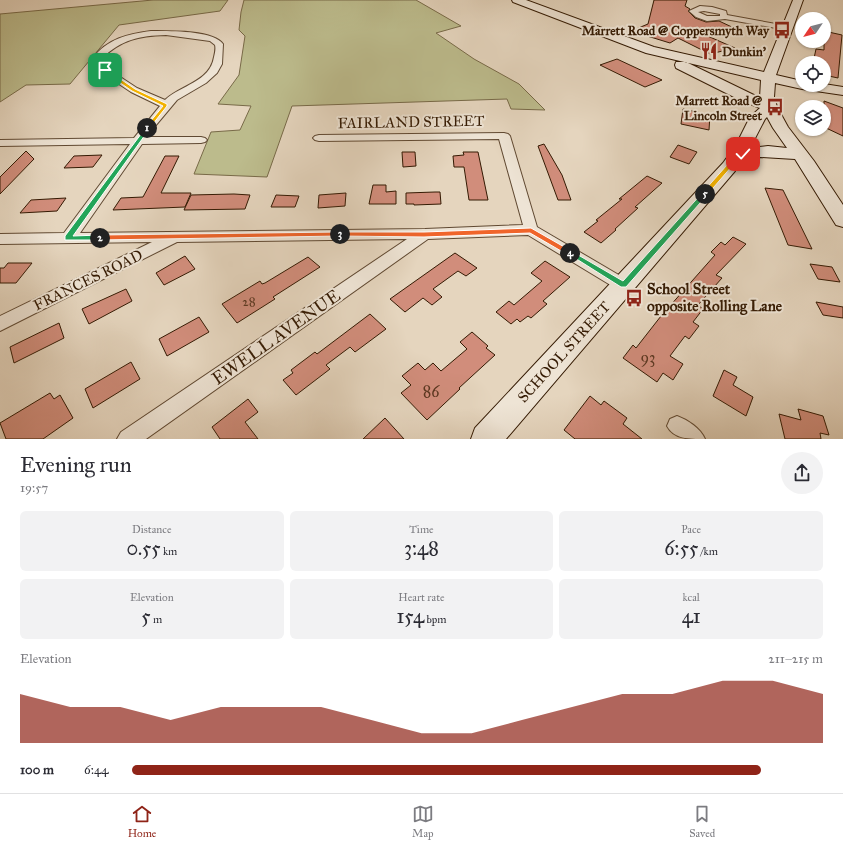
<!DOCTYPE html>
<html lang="en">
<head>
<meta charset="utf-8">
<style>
	:root { --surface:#fff; --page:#f2f2f3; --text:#2b2b33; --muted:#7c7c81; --line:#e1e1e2; --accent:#8f2418 }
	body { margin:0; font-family:"IM FELL Great Primer",serif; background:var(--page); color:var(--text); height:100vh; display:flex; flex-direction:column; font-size:15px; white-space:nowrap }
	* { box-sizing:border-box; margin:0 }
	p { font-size:13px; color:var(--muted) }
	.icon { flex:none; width:22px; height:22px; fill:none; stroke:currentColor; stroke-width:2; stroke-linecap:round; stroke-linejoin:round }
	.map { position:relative; height:439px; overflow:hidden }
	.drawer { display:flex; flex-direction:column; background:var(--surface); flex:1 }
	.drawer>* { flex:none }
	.needle { width:26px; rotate:235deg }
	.controls { position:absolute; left:795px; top:12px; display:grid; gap:8px }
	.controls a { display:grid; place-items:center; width:36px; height:36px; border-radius:50%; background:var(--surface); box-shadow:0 1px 3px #0004; font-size:20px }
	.pin { position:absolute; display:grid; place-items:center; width:34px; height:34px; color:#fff; margin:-17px; border-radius:8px; box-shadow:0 2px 6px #0006 }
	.km { position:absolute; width:20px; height:20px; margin:-10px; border-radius:50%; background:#222; color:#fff; font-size:11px; line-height:20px; text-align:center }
	.round { display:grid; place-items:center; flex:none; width:42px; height:42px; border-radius:21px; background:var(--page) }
	.overview { display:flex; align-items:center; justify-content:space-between; height:68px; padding:0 20px }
	h1 { font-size:22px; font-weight:600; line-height:30px }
	.stats { display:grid; grid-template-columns:repeat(3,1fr); gap:6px; height:68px; padding:4px 20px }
	.stats div { display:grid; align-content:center; border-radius:6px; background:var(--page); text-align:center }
	.stats b { font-size:20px; font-weight:600 }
	.stats small { font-size:11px; font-weight:400 }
	.stats p { font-size:11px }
	.chart { height:112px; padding:8px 20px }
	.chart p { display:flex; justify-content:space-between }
	.chart svg { width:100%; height:72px; margin-top:4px; fill:var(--accent); opacity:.7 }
	ul { padding:0 20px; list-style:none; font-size:13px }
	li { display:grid; grid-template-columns:64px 48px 1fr; align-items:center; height:30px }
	li i { height:10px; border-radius:5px; background:var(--accent) }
	.tabs { display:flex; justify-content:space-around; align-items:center; height:56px; border-top:1px solid var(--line); background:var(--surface); font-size:11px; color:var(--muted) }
	.tabs a { display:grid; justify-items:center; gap:2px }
	.tabs .on { color:var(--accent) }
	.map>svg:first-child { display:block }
	.green { fill:#bcbb8c; stroke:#786a48 }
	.building { fill:#d18d7b; stroke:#341a03 }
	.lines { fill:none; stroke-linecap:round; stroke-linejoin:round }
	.street-casing { stroke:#604932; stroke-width:2 }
	.secondary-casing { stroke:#341a03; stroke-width:2 }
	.street { fill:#eee4d5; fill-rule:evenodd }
	.secondary { fill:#eee4d5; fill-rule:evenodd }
	.split-1 { fill:#f5b400; stroke:#fff }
	.split-2 { fill:#22a559; stroke:#fff }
	.split-3 { fill:#f0652b; stroke:#fff }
	.split-4 { fill:#f0652b; stroke:#fff }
	.split-5 { fill:#22a559; stroke:#fff }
	.split-6 { fill:#f5b400; stroke:#fff }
	.labels { text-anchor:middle; stroke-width:4; stroke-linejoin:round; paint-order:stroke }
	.far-poi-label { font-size:13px; font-weight:bold; fill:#341a03; stroke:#eee4d5; text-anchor:end }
	.number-label { font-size:13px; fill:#5b3721 }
	.street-label { font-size:15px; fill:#341a03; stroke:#eee4d5 }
	.poi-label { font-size:15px; font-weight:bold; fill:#341a03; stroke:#eee4d5; text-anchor:start }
	.near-number-label { font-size:16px; fill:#5b3721 }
	.near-street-label { font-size:18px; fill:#341a03; stroke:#eee4d5 }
</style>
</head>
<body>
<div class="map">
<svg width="843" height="439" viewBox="0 0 843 439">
	<rect width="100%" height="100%" fill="#e5d5be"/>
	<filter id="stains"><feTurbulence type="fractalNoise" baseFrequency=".005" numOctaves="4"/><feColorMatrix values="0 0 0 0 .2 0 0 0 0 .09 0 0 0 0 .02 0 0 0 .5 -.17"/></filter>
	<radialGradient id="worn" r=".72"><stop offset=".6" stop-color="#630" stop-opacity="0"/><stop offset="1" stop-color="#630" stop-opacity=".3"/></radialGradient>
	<g class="green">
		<path d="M153,0h75l-8,11 -101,14 -49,59 -44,1 -26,17v-88z"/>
		<path d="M244,0h172l45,26 -25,7 38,26 45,25 26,26 -34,-1 -4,-10 -215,7 -25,71 -73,-3 17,-42 29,-2 11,-24 -33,-2 21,-29 6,-39 -6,-6 2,-18z"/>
	</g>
	<g class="building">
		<path d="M654,0h33l-2,6 5,3 -2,2 7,7 11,4 13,-1 15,7 -31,6 32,14 -25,6 -32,-16 -8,5 -39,-12 17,-7z"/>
		<path d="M824,31l18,4 -4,43 -14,-3v-12h-11l3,-14 8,1z"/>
		<path d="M617,59l45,21 -17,7 -45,-22z"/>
		<path d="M824,101l19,7v28l-19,-9z"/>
		<path d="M683,109l27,6 -1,15 -28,-6z"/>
		<path d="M544,144l18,31 9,25h-13l-20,-54z"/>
		<path d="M678,145l19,7 -8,12 -19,-7z"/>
		<path d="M26,151l8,8 -34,35v-17z"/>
		<path d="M402,152h13l1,14 -13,1z"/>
		<path d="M463,152h15l10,48h-19l-5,-33h-10l-1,-11 11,-1z"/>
		<path d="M102,155l-9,12 -29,1 10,-12z"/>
		<path d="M165,156h14l-18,37h30l-6,14 -72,3 8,-12 22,-1z"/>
		<path d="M647,176l15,7 -27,24 3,1 -23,21 1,1 -15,13 -17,-11 14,-11 -2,-1 26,-21h-3z"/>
		<path d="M373,185h13v7l10,-1v13h-27z"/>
		<path d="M765,188l18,2 29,59 -24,-4z"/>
		<path d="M435,192h5l1,12 -27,1v-1h-8v-11z"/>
		<path d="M346,193l-1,13 -27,2 1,-13z"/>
		<path d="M234,194l16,1 -5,14 -61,1 7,-15z"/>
		<path d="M276,195l23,1 -4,11h-24z"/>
		<path d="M66,198l-9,13 -37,2 11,-13z"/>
		<path d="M733,237l13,7 -30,31 6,3 -24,27 5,4 -10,13 6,4 -10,13 -4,-3 -15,20 13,8 -10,16 -10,-7 -6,9 -34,-24 10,-13 3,3 25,-32 54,-61 -4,-3 10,-10 4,3z"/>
		<path d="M455,253l22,15 -11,8 -8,-5 -25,18 9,8 -10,8 -9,-7 -18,14 -15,-13z"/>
		<path d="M185,256l10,13 -31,16 -8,-12z"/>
		<path d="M308,257l12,10 -47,30 2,2 -38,24 -15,-19 38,-23 2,3 3,-1z"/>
		<path d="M545,261l25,16 -27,24 4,3 -16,14 -3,-2 -8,6 -3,-3 -6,5 -15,-12 13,-11 5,4 28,-24 -11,-8z"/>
		<path d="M8,263h24l-16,20h-16v-15h4z"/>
		<path d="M810,264l22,3 8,15 -22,-3z"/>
		<path d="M126,289l6,12 -43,23 -7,-15z"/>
		<path d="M816,302l27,5v11l-20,-3z"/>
		<path d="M370,314l16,15 -31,23 -5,-5 -24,18 4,4 -34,26 -13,-15 10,-7 -2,-3 24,-18 2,2z"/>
		<path d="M199,317l10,15 -42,24 -8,-17z"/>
		<path d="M59,323l5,15 -50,25 -4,-16z"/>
		<path d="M472,332l16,14 -2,2 9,7 -36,33 1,1 -33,31 -26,-27 10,-8 -9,-9 16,-13 7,7 8,-7 8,8 26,-22 -7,-7z"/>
		<path d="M131,362l9,17 -47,29 -8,-19z"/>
		<path d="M724,370l13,7 -4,8 20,12 -7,19 -33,-20z"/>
		<path d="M50,393l4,6 6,-4 13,23 -30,21h-37l-6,-16z"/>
		<path d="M590,396l11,9 3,-4 23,17 -4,6 19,15h-67l-11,-9z"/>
		<path d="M248,399l10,13 -13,10 13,17h-38l-8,-12z"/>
		<path d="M798,409l25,7 6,19 -9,-2 1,6h-36l-6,-25 22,6z"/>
		<path d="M385,418l19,21h-41z"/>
	</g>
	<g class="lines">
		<g class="street-casing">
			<g id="street">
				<path d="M700,6l12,1 14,4 1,4 60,11 4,2 -4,2 -62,-11 -18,2 -11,-4 -7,-6zM704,11l16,3v2h-13l-9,-4z"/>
				<path d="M151,31c17,0 62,-1 72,13l-1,20 -5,9 -11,10 -29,17 -31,37h55l4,1 2,2 -2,2 -4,1 -59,1 -62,89 345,-4 98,-4 -24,-86 -180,2 -4,-1 -2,-2 2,-2 4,-1 185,-2 4,1 2,2 27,91 92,54 2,4 -2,4 -6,2 -6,-2 -89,-54 -100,4 -282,200h-29l4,-7 286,-193 -230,3 -177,89v-15l152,-74 -152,2v-10l64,-1 66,-89 -130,2v-6l134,-2 26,-32 -29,-14 -36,-24 -2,-10c14,-19 35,-24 58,-27zM166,35l44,6 5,4c1,4 0,8 -1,12 -4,25 -33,28 -49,43l-28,-12 -35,-23 -1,-6c21,-20 38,-23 65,-24z"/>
				<path d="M677,416c11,4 23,12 28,23 -17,0 -31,0 -38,-13l3,-7z"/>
			</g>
		</g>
		<g class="secondary-casing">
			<path id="secondary" d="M512,0h14l128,47 110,25 29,-72h10l-27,75 26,6v4l22,-1 19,3v8l-41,-6 -27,-6 -1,14 3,10 11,20 26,34 29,44v22l-7,-2 -41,-66 -35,-2 -18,4 -7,10 -229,268h-35l4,-11 248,-265 13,-18 14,-28 10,-9 -22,-9 -62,-31 -1,-3 1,-3h10l74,36 1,-18 -115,-27 -133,-51zM767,117l6,11 14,20 -19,-2 -18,2 15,-29z"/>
		</g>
		<use href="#street" class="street"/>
		<use href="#secondary" class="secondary"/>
	</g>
	<path class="split-1" d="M103,69h3l29,20 32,15v2l-18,23 -4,-1 18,-22 -31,-15 -29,-20z"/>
	<path class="split-2" d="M147,126l3,2 -77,108 27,-1 2,1v4h-37v-4z"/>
	<path class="split-3" d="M340,232l3,2 -3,2 -240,4 -4,-2 4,-3z"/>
	<path class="split-4" d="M531,228l42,24v3h-5l-38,-22 -106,4 -84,-1 -3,-2 3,-2h84z"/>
	<path class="split-5" d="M703,192l5,2 -82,93h-5l-54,-34 3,-2 3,1 50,29z"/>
	<path class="split-6" d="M741,153l5,1 -7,4 -32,37h-4v-3l32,-36z"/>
	<defs>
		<g id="bus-bare" transform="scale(1.38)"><path d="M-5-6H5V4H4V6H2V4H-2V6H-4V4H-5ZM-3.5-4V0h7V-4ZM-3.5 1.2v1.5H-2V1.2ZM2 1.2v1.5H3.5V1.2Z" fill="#8f2418" stroke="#eee4d5" stroke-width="2.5" paint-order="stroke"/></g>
		<g id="restaurant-bare" transform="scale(1.38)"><path d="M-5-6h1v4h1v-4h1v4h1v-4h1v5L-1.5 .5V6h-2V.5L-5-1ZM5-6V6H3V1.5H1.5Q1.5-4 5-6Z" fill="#8f2418" stroke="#eee4d5" stroke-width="2.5" paint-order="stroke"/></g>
	</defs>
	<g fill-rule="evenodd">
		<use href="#bus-bare" x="782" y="30"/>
		<use href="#restaurant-bare" x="709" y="51"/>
		<use href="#bus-bare" x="775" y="107"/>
		<use href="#bus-bare" x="634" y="298"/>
	</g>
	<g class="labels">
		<g class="far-poi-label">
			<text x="769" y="35">Marrett Road @ Coppersmyth Way</text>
			<text x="722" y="56" text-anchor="start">Dunkin'</text>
			<text x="762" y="105">Marrett Road @<tspan x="762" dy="15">Lincoln Street</tspan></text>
		</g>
		<g class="number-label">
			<text x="249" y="306">28</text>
		</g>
		<g class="street-label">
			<text transform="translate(411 122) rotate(-1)" y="5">FAIRLAND STREET</text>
			<text transform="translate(88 280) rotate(-26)" y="5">FRANCES ROAD</text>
			<text transform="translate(564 352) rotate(-48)" y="5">SCHOOL STREET</text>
		</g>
		<g class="poi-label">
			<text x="647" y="294">School Street<tspan x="647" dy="17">opposite Rolling Lane</tspan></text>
		</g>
		<g class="near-number-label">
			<text x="648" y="363">93</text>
			<text x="431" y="397">86</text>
		</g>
		<g class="near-street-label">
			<text transform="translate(276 337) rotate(-35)" y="6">EWELL AVENUE</text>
		</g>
	</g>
	<rect width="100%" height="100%" filter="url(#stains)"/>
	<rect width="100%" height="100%" fill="url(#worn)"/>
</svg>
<div class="controls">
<a><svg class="needle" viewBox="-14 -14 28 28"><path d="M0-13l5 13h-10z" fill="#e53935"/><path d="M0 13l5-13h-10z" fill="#7c7c81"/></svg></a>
<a><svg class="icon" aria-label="locate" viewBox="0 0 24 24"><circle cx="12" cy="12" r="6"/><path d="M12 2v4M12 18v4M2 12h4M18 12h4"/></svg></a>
<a><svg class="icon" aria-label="layers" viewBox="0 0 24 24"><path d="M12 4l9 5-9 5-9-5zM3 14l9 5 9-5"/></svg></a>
</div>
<div class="pin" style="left:105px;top:70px;background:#1e9e55"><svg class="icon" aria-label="arrive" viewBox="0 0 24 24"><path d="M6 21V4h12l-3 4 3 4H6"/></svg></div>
<div class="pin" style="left:743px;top:154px;background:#d93025"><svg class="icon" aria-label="check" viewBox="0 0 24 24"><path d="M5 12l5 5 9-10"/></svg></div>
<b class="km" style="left:147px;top:128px">1</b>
<b class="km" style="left:100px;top:238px">2</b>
<b class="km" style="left:340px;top:234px">3</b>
<b class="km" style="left:570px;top:253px">4</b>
<b class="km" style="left:705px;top:194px">5</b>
</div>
<section class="drawer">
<div class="overview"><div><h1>Evening run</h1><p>19:57</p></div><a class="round"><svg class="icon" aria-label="share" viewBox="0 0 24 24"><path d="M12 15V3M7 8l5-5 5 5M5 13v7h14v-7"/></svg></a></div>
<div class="stats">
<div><p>Distance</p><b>0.55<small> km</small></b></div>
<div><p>Time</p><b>3:48</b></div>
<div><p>Pace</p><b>6:55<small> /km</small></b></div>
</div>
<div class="stats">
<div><p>Elevation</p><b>5<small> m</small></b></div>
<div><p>Heart rate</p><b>154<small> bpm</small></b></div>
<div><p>kcal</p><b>41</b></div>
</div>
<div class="chart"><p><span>Elevation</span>211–215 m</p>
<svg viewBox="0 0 160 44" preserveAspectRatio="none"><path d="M0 44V14L10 22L20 22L30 30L40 22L50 22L60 22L70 30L80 38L90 38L100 30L110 22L120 14L130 14L140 6L150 6L160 14V44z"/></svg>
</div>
<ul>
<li><b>100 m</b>6:44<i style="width:91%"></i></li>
</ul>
</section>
<nav class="tabs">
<a class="on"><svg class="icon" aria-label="home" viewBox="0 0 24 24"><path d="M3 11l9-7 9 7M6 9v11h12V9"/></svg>Home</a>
<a><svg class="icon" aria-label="map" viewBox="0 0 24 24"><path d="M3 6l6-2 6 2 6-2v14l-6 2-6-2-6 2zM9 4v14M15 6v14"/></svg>Map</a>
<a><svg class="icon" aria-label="saved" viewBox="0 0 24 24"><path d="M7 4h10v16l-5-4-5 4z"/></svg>Saved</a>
</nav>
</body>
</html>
